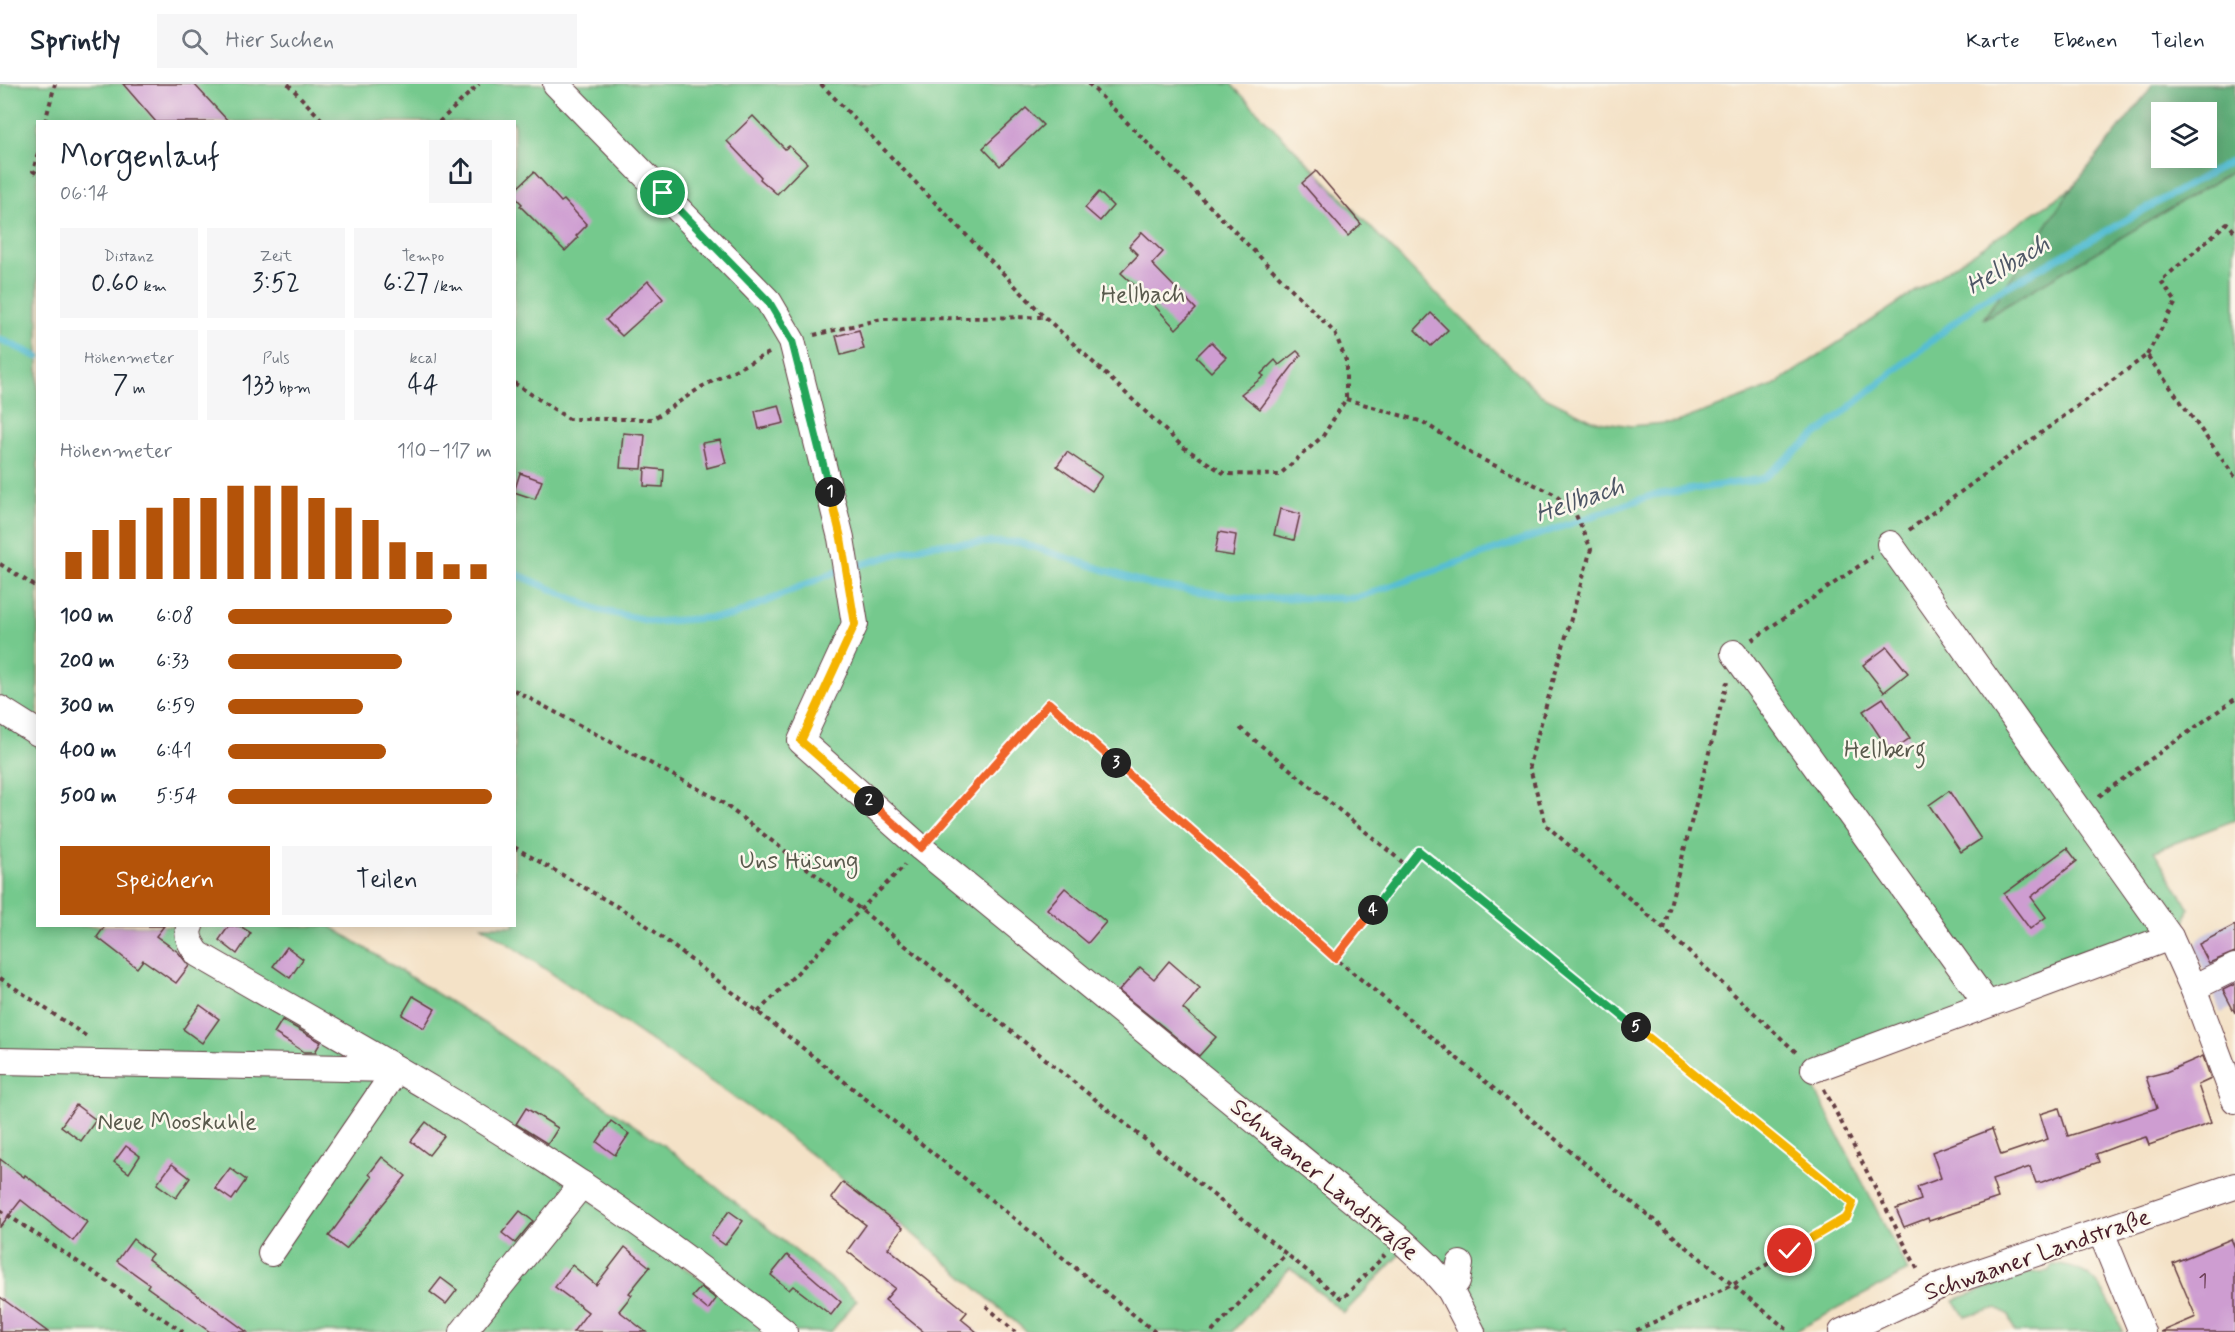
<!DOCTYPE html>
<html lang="de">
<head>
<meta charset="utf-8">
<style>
	:root { --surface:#fff; --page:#f6f6f7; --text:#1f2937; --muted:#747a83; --line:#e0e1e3; --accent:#b45309 }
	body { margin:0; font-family:Mynerve,sans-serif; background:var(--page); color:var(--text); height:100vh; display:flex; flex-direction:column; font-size:22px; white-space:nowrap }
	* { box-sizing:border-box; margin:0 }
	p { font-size:20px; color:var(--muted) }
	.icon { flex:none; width:33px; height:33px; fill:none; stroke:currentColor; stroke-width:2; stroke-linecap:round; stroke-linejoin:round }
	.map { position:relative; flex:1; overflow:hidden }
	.drawer { position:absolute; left:36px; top:36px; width:480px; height:807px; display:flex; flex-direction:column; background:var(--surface); border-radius:0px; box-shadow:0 3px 15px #0003 }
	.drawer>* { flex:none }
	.fabs { position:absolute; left:2151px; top:18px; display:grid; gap:12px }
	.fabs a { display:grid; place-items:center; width:66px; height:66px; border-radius:0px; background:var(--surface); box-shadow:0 3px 15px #0003; font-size:30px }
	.pin { position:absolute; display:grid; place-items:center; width:51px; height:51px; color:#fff; margin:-26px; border:3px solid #fff; border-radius:50%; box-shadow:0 2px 6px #0007 }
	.km { position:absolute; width:30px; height:30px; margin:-15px; border-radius:50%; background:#222; color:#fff; font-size:16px; line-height:30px; text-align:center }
	.round { display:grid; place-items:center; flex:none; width:63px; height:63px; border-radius:0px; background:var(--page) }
	.summary { display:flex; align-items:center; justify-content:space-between; height:102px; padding:0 24px }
	h1 { font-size:33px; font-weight:600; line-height:45px }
	.figures { display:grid; grid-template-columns:repeat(3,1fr); gap:9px; height:102px; padding:6px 24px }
	.figures div { display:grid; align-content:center; border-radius:0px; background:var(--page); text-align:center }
	.figures b { font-size:26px; font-weight:600 }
	.figures small { font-size:16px; font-weight:400 }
	.figures p { font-size:16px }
	.chart { height:168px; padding:12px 24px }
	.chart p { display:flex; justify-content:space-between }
	.chart svg { width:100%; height:108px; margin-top:6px; stroke:var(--accent); stroke-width:6 }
	.primary-button { display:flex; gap:12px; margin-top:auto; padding:12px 24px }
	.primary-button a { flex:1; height:69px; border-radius:0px; background:var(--accent); color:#fff; font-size:24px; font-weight:600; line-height:69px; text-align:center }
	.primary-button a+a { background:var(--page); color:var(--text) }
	ul { padding:0 24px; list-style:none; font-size:20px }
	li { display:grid; grid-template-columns:96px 72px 1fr; align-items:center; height:45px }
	li i { height:15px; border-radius:8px; background:var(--accent) }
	header { display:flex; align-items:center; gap:36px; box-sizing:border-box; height:84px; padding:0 30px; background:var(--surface); border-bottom:2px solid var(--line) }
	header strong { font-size:28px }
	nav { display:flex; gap:33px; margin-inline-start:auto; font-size:21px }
	.search { width:420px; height:54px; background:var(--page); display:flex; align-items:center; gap:15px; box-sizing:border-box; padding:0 21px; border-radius:0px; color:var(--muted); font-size:22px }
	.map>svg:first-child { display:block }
	.industrial { fill:#c5c0db }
	.green { fill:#74c98d; stroke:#5f745c; stroke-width:1.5 }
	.forest { fill:#5fad78; stroke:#546652; stroke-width:1.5; fill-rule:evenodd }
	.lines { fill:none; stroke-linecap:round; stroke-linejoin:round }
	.stream { stroke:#56bed3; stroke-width:7 }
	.building { fill:#ce9dd1 }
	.minor-casing { stroke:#643c42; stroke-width:28 }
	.path { stroke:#643c42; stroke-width:4; stroke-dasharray:4.5 4.5; stroke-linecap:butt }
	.minor { stroke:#fff; stroke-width:26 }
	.split-1-casing { stroke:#fff; stroke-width:12 }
	.split-2-casing { stroke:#fff; stroke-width:12 }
	.split-3-casing { stroke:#fff; stroke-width:12 }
	.split-4-casing { stroke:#fff; stroke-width:12 }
	.split-5-casing { stroke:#fff; stroke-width:12 }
	.split-6-casing { stroke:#fff; stroke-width:12 }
	.split-1 { stroke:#22a559; stroke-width:8 }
	.split-2 { stroke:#f5b400; stroke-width:8 }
	.split-3 { stroke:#f0652b; stroke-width:8 }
	.split-4 { stroke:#f0652b; stroke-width:8 }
	.split-5 { stroke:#22a559; stroke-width:8 }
	.split-6 { stroke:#f5b400; stroke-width:8 }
	.labels { text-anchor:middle; stroke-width:5; stroke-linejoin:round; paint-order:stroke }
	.number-label { font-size:21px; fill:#6b3e54 }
	.park-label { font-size:24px; fill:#595a4d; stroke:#fbf7ec }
	.street-label { font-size:24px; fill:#4a1f2b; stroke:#fbf7ec }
	.water-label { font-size:26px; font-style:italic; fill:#4e5766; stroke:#fbf7ec }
</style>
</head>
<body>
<header>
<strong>Sprintly</strong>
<div class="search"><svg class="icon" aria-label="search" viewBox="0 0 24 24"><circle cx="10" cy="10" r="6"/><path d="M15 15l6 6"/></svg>Hier suchen</div>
<nav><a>Karte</a><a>Ebenen</a><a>Teilen</a></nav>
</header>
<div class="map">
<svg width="2235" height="1248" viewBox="0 0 2235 1248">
	<rect width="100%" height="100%" fill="#fbf7ec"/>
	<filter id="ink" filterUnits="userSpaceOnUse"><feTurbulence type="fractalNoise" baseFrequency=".0167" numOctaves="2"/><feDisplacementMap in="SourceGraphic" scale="12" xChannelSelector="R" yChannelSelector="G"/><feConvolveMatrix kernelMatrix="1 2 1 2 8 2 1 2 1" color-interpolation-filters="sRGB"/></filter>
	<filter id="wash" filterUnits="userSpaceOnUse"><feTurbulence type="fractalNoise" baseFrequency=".008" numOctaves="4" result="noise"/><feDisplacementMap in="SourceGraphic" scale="24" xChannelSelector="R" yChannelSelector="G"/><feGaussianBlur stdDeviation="1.35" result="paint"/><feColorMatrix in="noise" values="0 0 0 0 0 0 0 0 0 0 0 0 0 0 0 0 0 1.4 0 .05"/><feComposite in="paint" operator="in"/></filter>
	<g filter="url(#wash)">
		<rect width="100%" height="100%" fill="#f4e2c7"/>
		<path class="industrial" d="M2235,835v87l-14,7 -26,-66 4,-9z"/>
		<g class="green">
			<path d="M0,0h1231l187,192 123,119 51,25 39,6 46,-4 94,-35 301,-199 -87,130 250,-148v650l-81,31 35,57 -5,19 -10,16 -365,135 99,193 -114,61h-229l-2,-3 -6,3h-70l-30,-51 -55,-28 -58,60 -54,-45 -58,64h-205l-114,-98 -150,-117 -281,-191h32v-804h-476v804h292l155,98 181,123 191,153 -26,32h-39l-232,-153 215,153h-775z"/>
			<path d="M2052,1181c45,0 55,31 71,67h-108l-6,-17 -12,-7 -32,9 -11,-17 75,-27 21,-2z"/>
		</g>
		<path class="forest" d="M2152,0h83v86l-252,149 89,-131 75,-95zM2162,28h44v46h-44z"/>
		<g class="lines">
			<g class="stream">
				<path d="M0,255l38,18"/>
				<path d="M856,482l76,-22 86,-2 133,43 97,13h108l297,-103 109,-16 216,-176 257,-144"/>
				<path d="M514,489l85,37 56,12 77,-6 105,-45"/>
			</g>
		</g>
		<g id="blocks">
			<g class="building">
				<path d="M123,0h71l35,38h-73z"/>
				<path d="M1026,24l17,17 -43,41 -17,-18z"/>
				<path d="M753,32l32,33 4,-3 18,17 -30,31 -17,-15 1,-2 -34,-36z"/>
				<path d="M1316,87l45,53 -13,12 -46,-53z"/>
				<path d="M534,88l27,30 3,-2 23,25 -11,11 2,2 -13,13 -45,-45 2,-2 -8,-8v-5z"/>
				<path d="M1099,108l14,14 -13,15 -15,-13z"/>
				<path d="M1142,148l21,20 -11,12 44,45 -20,20 -24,-26 1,-1 -32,-29 17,-18 -9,-9z"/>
				<path d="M648,197l15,18 -41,37 -16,-16z"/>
				<path d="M1431,229l17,17 -17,16 -16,-16z"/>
				<path d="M859,246l5,19 -23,6 -5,-19z"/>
				<path d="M1211,258l15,15 -15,15 -15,-15z"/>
				<path d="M1297,267l4,4 -41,54 -19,-15 23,-18 -3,-2 14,-14 4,5z"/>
				<path d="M779,321l5,18 -25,6 -4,-18z"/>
				<path d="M623,349l22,2 -3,34 -22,-1z"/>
				<path d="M720,356l6,23 -19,5 -5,-25z"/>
				<path d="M1067,368l35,24 -10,15 -35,-25z"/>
				<path d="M645,384l19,2 -1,17 -19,-1z"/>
				<path d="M520,389l22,8 -7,18 -21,-7z"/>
				<path d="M1280,425l20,5 -6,26 -20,-5z"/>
				<path d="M1219,448l17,3 -3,21 -18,-3z"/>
				<path d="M1887,563l21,26 -24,19 -21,-27z"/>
				<path d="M1883,614l27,40 -20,14 -27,-41z"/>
				<path d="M1949,707l32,48 -20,13 -32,-47z"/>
				<path d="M2067,764l10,13 -46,36 15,20 -16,12 -26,-35z"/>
				<path d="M1065,804l41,34 -18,21 -41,-34z"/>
				<path d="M2235,841v27l-26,11 -10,-19z"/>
				<path d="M105,842h59l-8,10 22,16 11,14 -13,17 -33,-23 -6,8 -40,-31z"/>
				<path d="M229,842h11l11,7 -14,21 -18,-14z"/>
				<path d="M287,863l16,12 -13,19 -17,-12z"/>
				<path d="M1169,877l31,27 -17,21 33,28 -17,19 -80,-65 21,-24 14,12z"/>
				<path d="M2235,900v29l-12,-23z"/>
				<path d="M413,912l22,13 -11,19 -22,-13z"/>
				<path d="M200,921l19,14 -17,24 -19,-14z"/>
				<path d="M282,936l39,22 -6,10h-11l-30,-19z"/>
				<path d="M2203,972l8,23 -13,6 13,38 -62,22 -3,-8 -26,8 -24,9 3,8 -57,20 -6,1 -6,-16 -38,13 6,18 -69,23 -1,-3 -24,9 -8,-18 25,-9 -4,-13 24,-9 -9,-26 60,-23 9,26 47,-16 -8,-25 19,-6 9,28 89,-28 -11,-31 20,-5z"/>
				<path d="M76,1021l20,15 -15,21 -20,-15z"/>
				<path d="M526,1024l32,20 -10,16 -32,-20z"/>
				<path d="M611,1037l18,13 -14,21 -18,-13z"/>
				<path d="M426,1038l18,14 -15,19 -18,-14z"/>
				<path d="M126,1062l14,10 -11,17 -15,-11z"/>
				<path d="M382,1073l24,19 -60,73 -17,-13 43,-59 -3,-3z"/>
				<path d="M0,1075l24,18 1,-2 62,47 -14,19 -52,-41 -21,27z"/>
				<path d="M172,1080l18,14 -14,20 -19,-14z"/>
				<path d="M230,1084l16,12 -14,20 -17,-12z"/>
				<path d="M843,1098l60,46 -15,20 79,64 -6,7 16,13h-53l-39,-32 10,-12 -48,-37 19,-26 -35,-27z"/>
				<path d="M520,1127l13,10 -18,22 -13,-10z"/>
				<path d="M729,1127l14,10 -18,24 -14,-10z"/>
				<path d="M133,1155l19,15 -4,5 99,73h-37l-63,-45 2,-3 -32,-23z"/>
				<path d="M2231,1155l4,9v84h-74l35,-15 -23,-54z"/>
				<path d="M625,1163l25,20 -21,26 3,2 -13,16 27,21h-73l15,-20 -33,-25 17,-22 24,20z"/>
				<path d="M787,1171l54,47 -10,13 -38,-29 -4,4 -18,-15z"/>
				<path d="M441,1194l16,12 -11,14 -16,-12z"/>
				<path d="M701,1203l15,12 -8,11 -16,-13z"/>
				<path d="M0,1213l48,35h-48z"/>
			</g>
		</g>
	</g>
	<g filter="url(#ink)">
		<use href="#blocks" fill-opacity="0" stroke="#643c42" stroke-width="1.5"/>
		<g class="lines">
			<g class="minor-casing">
				<g id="minor">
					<path d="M556,0l213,218 23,39 49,197 14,86 -54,117 120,107 479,391 30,28 20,23 22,42"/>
					<path d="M1890,460l280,393 23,51 42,112"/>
					<path d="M1734,569l253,351"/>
					<path d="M0,625l38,24"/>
					<path d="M190,842c-5,10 2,20 8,28 129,75 261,147 385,231 69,46 135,96 201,147"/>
					<path d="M2193,904l42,-21"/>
					<path d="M0,977l394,8"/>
					<path d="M1814,985l356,-132"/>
					<path d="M2101,1148l41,100"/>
					<path d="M271,1169l126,-184"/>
					<path d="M1450,1206l7,-9 3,-17"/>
					<path d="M463,1248l119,-148"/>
					<path d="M1842,1248l102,-48 291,-98"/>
				</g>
			</g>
			<g class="path">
				<path d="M288,0l36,38"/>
				<path d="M821,0l224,233 138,130 42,27 54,1 44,-39 23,-37v-38l-11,-28 -246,-249"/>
				<path d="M45,38l10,-38"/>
				<path d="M439,38l40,-38"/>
				<path d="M38,69l-5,18 5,3"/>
				<path d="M814,251l68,-16 163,-2"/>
				<path d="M2147,271l29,-53 -15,-21 66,-58 8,9"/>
				<path d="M514,299l55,36h84l50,-33 68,-34"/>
				<path d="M1346,315l77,23 52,34 79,38 21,19 16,36 -62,216 17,60 118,104 133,124"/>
				<path d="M1909,446l238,-175 88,122"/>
				<path d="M0,480l38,24"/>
				<path d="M1752,556l120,-83"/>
				<path d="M514,606l205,110 141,109 482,390 43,-44"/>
				<path d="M1240,644l167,138"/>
				<path d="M2099,712l136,-97"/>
				<path d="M936,747l113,-128 286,255 455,374"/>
				<path d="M514,763l123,71 121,94 397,320"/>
				<path d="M1664,845l63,-247"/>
				<path d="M1335,874l84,-107 434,352 -6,14 -113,67 -101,48"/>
				<path d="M0,894l89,60"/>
				<path d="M758,928l147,-147"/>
				<path d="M1824,1005l95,183"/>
				<path d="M0,1126l183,122"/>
				<path d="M986,1222l29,26"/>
				<path d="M1212,1248l74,-78"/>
			</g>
			<use href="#minor" class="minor"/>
		</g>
	</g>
	<g class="lines" filter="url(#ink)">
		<g class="split-1-casing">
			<path id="split-1" d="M663,109l106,109 23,39 38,151"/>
		</g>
		<g class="split-2-casing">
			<path id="split-2" d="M830,408l11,46 14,86 -54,117 68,60"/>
		</g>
		<g class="split-3-casing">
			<path id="split-3" d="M869,717l52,47 128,-145 67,60"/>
		</g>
		<g class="split-4-casing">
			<path id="split-4" d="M1116,679l219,195 38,-48"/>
		</g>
		<g class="split-5-casing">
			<path id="split-5" d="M1373,826l46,-59 217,176"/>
		</g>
		<g class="split-6-casing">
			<path id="split-6" d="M1636,943l217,176 -6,14 -57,34"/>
		</g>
		<use href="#split-1" class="split-1"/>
		<use href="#split-2" class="split-2"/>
		<use href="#split-3" class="split-3"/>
		<use href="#split-4" class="split-4"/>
		<use href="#split-5" class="split-5"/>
		<use href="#split-6" class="split-6"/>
	</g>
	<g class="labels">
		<g class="number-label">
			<text x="2203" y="1203">1</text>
		</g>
		<g class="park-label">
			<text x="1143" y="218">Hellbach</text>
			<text x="1885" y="673">Hellberg</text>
			<text x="799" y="784">Uns Hüsung</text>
			<text x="177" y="1045">Neue Mooskuhle</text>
		</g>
		<g class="street-label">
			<text transform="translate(1325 1095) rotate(40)" y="8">Schwaaner Landstraße</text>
			<text transform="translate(2037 1170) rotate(-19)" y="8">Schwaaner Landstraße</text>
		</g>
		<g class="water-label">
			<text transform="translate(2007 180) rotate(-31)" y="9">Hellbach</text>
			<text transform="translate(1579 415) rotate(-19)" y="9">Hellbach</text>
		</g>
	</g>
</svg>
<div class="fabs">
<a><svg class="icon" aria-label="layers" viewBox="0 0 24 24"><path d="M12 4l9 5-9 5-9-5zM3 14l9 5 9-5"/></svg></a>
</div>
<div class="pin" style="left:663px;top:109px;background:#1e9e55"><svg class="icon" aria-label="arrive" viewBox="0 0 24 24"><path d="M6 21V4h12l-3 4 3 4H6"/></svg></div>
<div class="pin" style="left:1790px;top:1167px;background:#d93025"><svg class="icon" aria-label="check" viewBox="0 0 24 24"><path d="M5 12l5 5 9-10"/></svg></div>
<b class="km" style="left:830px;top:408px">1</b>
<b class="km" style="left:869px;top:717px">2</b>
<b class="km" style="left:1116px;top:679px">3</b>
<b class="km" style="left:1373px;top:826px">4</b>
<b class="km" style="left:1636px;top:943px">5</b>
<section class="drawer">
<div class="summary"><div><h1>Morgenlauf</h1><p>06:14</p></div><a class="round"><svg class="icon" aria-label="share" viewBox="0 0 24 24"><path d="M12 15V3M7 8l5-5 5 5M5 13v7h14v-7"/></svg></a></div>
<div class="figures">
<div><p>Distanz</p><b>0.60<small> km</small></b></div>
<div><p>Zeit</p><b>3:52</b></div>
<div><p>Tempo</p><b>6:27<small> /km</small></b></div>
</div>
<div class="figures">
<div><p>Höhenmeter</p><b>7<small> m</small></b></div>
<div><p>Puls</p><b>133<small> bpm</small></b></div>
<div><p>kcal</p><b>44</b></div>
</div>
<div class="chart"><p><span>Höhenmeter</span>110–117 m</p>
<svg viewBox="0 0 160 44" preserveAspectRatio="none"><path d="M5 44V33M15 44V24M25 44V20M35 44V15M45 44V11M55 44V11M65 44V6M75 44V6M85 44V6M95 44V11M105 44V15M115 44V20M125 44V29M135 44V33M145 44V38M155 44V38"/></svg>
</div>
<ul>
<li><b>100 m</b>6:08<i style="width:85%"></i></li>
<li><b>200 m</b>6:33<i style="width:66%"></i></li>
<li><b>300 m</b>6:59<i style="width:51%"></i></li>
<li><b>400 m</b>6:41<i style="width:60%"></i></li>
<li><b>500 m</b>5:54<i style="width:100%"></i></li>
</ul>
<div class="primary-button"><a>Speichern</a><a>Teilen</a></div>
</section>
</div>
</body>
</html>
